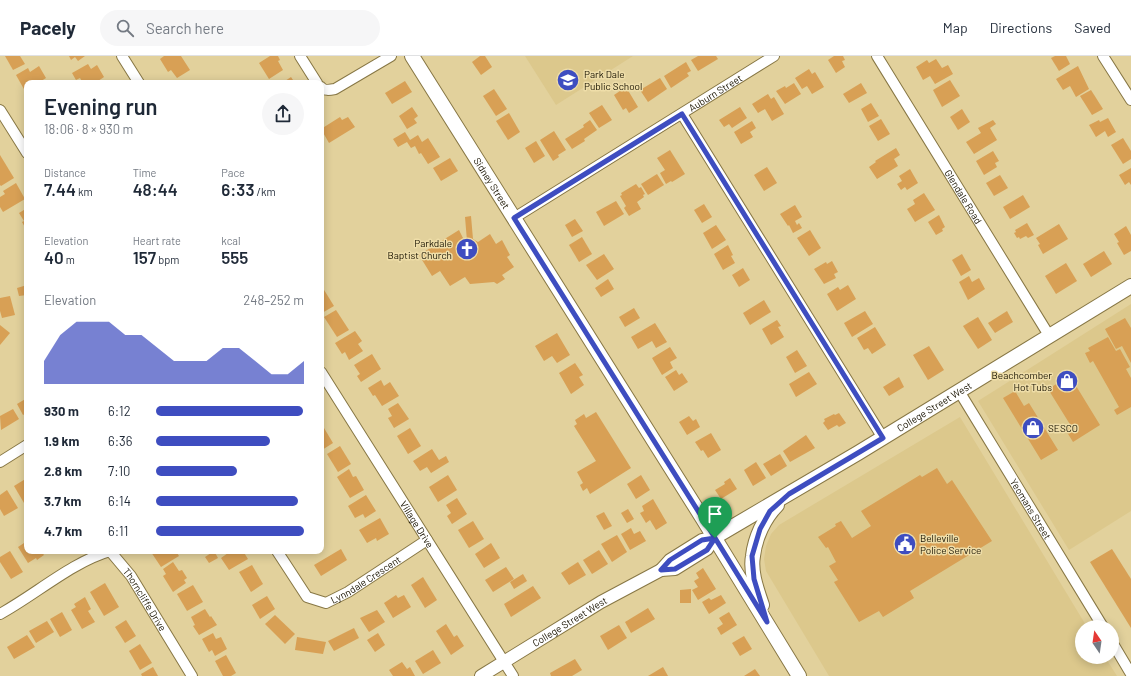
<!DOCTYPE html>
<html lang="en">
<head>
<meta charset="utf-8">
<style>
	:root { --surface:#fff; --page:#f6f6f7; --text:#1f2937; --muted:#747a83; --line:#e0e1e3; --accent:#3e4dc0 }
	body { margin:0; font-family:Barlow,sans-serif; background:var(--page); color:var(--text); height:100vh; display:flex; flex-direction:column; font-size:15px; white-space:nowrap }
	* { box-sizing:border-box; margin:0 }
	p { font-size:13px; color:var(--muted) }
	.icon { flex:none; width:22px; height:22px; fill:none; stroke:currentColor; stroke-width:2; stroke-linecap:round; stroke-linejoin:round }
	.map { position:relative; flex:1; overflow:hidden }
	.drawer { position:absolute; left:24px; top:24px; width:300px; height:474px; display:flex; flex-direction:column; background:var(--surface); border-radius:8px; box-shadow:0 2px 10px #0003 }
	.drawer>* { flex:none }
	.needle { width:26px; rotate:347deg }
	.tools { position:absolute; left:1075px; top:564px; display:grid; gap:8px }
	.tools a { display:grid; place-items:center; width:44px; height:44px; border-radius:50%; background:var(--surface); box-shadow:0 2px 10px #0003; font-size:20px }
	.pin { position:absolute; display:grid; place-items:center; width:34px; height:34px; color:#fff; margin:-41px -17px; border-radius:50% 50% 50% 0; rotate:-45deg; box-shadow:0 0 4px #0007 }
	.pin .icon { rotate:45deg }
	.round { display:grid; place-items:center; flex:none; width:42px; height:42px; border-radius:21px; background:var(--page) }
	.headline { display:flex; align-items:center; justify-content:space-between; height:68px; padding:0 20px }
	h1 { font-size:22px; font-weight:600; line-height:30px }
	.figures { display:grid; grid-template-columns:repeat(3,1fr); gap:6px; height:68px; padding:4px 20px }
	.figures div { display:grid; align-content:center }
	.figures b { font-size:17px; font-weight:600 }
	.figures small { font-size:11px; font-weight:400 }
	.figures p { font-size:11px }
	.chart { height:112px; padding:8px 20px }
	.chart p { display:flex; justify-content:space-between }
	.chart svg { width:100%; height:72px; margin-top:4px; fill:var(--accent); opacity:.7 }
	ul { padding:0 20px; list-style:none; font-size:13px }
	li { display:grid; grid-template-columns:64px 48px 1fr; align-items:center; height:30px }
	li i { height:10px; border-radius:5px; background:var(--accent) }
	header { display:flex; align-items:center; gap:24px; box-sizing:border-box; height:56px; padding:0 20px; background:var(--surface); border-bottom:1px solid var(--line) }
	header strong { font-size:19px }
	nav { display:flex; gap:22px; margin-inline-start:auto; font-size:14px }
	.search { width:280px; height:36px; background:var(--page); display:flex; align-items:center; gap:10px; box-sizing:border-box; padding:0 14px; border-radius:22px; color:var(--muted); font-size:15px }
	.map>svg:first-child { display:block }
	.built { fill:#dcc88c }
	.building { fill:#d8a055 }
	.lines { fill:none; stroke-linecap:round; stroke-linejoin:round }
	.minor-casing { stroke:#877745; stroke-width:12 }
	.tertiary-casing { stroke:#877745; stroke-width:14 }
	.secondary-casing { stroke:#877745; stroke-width:16 }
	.minor { stroke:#fff; stroke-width:10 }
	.tertiary { stroke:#fff; stroke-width:12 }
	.secondary { stroke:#fff; stroke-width:14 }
	.route-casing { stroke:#fff; stroke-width:8 }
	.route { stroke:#3e4dc0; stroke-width:5 }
	.labels { text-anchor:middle; stroke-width:3; stroke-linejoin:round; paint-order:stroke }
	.poi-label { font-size:10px; fill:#1a1402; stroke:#efdea9; text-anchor:start }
	.street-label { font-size:10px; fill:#1a1402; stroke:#efdea9 }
</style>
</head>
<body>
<header>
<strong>Pacely</strong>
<div class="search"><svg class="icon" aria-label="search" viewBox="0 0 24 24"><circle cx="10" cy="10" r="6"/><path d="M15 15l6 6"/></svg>Search here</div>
<nav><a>Map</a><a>Directions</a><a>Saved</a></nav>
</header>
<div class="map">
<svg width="1131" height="620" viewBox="0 0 1131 620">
	<rect width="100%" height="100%" fill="#e2d19c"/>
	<g class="built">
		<path d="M525,0h108l-77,49z"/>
		<path d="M1131,248v207l-62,39 -91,-149z"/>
		<path d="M960,361l127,210h-5v30h23l12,19h-288l-63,-105 -2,-12 2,-13 5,-12 8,-9z"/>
	</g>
	<g class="building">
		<path d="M5,0h15l5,8 -12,6z"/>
		<path d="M69,0h16l-7,5 -3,-4 -4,3z"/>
		<path d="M164,0h17l9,14 -13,8 -6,-8 -3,2 -8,-13z"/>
		<path d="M270,0h8l2,4 -2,1 5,9 -14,9 -10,-16z"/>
		<path d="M480,0h5l7,11 -11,8 -9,-13z"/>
		<path d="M698,0h18l2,3 -20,12 -7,-11z"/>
		<path d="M834,0h9l2,4 -3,1 3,6 -9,6 -8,-13z"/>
		<path d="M1055,0h11l4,8 -11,7 -8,-13z"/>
		<path d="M936,3l6,9 6,-3 5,9 -18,10 -5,-8 -7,4 -7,-13 11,-7 2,3z"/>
		<path d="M686,6l5,9 -4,2 2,3 -18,12 -7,-12z"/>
		<path d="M88,8l3,5 6,-4 7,12 -9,6h-12l-3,-5 -4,2 -4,-7z"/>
		<path d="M39,10l7,12 -8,5h-11v7l-2,1 -9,-16 12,-7 2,4z"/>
		<path d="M1078,10l11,23 -13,8 -6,-11 -7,4 -7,-11z"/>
		<path d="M809,13l3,5 3,-2 9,15 -12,7 -5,-8 -5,3 -7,-11z"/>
		<path d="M291,21l4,6h-13z"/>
		<path d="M660,22l7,11 -19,13 -8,-12z"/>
		<path d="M950,24l10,16 -18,11 -9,-17z"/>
		<path d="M405,25l7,11 -20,12 -7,-11z"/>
		<path d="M794,27l7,11 -16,10 -9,-13 9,-5 1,2z"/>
		<path d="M861,27l6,10 -18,10 -6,-9z"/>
		<path d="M626,31l12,20 -9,6 -3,-5 -3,2 -9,-15z"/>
		<path d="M494,33l13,20 -11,7 -13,-20z"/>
		<path d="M1091,34l12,19 -11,6 -12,-19z"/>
		<path d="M768,38l3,5 3,-2 10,17 -12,7 -7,-12 -7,4 -6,-9z"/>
		<path d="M871,47l8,13 -11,6 -7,-13z"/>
		<path d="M602,49l10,15 -13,8 -10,-15z"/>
		<path d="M412,51l6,9 -4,3 3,4 -10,6 -8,-13z"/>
		<path d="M740,51l7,11 -15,10 -3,-4 -5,3 -5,-7z"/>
		<path d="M962,53l8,13 -12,8 -8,-13z"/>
		<path d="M509,57l11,19 -12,8 -12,-19z"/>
		<path d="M340,61l2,3 6,-3 7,10 -26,16 -8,-14z"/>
		<path d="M1108,62l8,14 -8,5 -3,-6 -9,6 -7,-12 10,-5 1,2z"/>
		<path d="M881,63l9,15 -12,7 -9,-15z"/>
		<path d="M590,64l7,10 -13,9 1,2 -13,8 -7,-10 19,-12 -1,-2z"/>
		<path d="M993,64l3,4 -6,4 7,12 -23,14 -8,-12 15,-9 -3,-5z"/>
		<path d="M752,65l4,7 -6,4 3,5 -12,7 -7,-12z"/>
		<path d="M554,75l12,19 -8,5 1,2 -6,4 -13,-21z"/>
		<path d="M405,76l5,8 8,-5 4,7 6,-4 12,19 -12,7 -7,-11 -2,1 -4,-8 -4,2 -4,-6 -9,5 -5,-8z"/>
		<path d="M1123,82l8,13v8l-8,5 -12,-19z"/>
		<path d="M536,85l9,15 -11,7 -9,-15z"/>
		<path d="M896,92l4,7 -6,4 4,7 -21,13 -8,-12 7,-5 -1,-1z"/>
		<path d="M670,94l15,24 -13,8 -1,-1 -5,3 -6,-11 5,-3 -8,-12z"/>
		<path d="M993,95l6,10 -4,2 2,4 -13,8 -8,-14z"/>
		<path d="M0,99l14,23 -13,8 -1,-1z"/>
		<path d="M450,102l8,13 -17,10 -8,-13z"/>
		<path d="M767,111l10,16 -13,8 -10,-16z"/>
		<path d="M1131,112v17l-2,-3 -4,3 -6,-10z"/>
		<path d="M910,113l8,14 -11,7 -2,-3 -4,3 -4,-6 5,-3 -3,-5z"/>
		<path d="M657,118l7,11 -16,10 -7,-11z"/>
		<path d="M1000,119l8,13 -14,8 -8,-13z"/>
		<path d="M16,127l9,16 -22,13 -3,-5v-10l5,-3 -2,-3z"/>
		<path d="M636,128l3,4 2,-1 4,7 -2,1 1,2 -7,5 4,7 -12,7 -5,-8 2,-2 -6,-10 2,-1 -1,-2z"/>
		<path d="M924,137l11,17 -20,12 -8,-13 8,-5 -2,-4z"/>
		<path d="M1023,139l7,12 -20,12 -7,-12z"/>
		<path d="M616,145l8,13 -20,12 -8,-14z"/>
		<path d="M704,148l8,13 -10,6 -8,-13z"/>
		<path d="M795,149l7,12 -7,4 2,4 2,-2 3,5 -9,5 -4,-8 -1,1 -8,-12z"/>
		<path d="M27,152v23l-5,-9 2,-1 -5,-8z"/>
		<path d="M939,159l6,12 -3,2 1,2 -7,4 -8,-13z"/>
		<path d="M471,160l2,23 5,3 12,-8 6,10 6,-4 8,15 -3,2 7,10 -12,8 3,4 -8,5 -3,-2 -24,2 -5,-7 -15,9 -10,-15 -8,5 -13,-21 40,-25 6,12 2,-1 -2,-24z"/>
		<path d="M575,163l8,12 -11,6 -7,-12z"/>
		<path d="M1027,167l7,12 -6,3 -2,-2 -6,3 -1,-2 -2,1 -3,-5 2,-1 -1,-2z"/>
		<path d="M1059,168l9,15 -25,15 -5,-9 2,-1 -4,-6z"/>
		<path d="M716,169l10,15 -14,9 -9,-16z"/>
		<path d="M1126,170l5,9v16l-7,4 -7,-12 2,-1 -5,-8z"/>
		<path d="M810,174l11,18 -12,8 -12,-18z"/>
		<path d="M582,181l10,17 -13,8 -10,-17z"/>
		<path d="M728,189l5,10 -2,1 4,7 -12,7 -9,-16z"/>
		<path d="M1104,195l8,13 -21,13 -8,-13z"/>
		<path d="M604,198l10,15 -17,11 -11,-15z"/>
		<path d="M962,198l9,16 -10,6 -9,-16z"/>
		<path d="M832,205l6,11 -4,2 2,4 -12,6 -10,-15 12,-7 1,2z"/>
		<path d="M1066,207l11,18 -21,13 -11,-18z"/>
		<path d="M743,212l7,12 -11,7 -7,-12z"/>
		<path d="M969,220l3,6 7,-4 6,11 -17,11 -9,-18z"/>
		<path d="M608,223l6,10 -13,8 -6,-9z"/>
		<path d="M27,229v10l-8,1 -2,-8z"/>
		<path d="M321,229l13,21 -12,7 -1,-1z"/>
		<path d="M848,229l8,14 -19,12 -10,-17 11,-7 2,3z"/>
		<path d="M10,240l5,19 -13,3 -2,-7v-13z"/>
		<path d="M764,244l7,12 -21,13 -7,-12z"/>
		<path d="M634,252l6,10 -15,9 -6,-10z"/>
		<path d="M336,254l13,20 -12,7 -13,-20z"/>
		<path d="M865,255l8,13 -21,13 -8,-14z"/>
		<path d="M1007,255l6,11 -18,11 -7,-10z"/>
		<path d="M978,261l14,23 -14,9 -15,-23z"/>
		<path d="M1125,262l6,10v35l-9,-17 -6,3 -11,-20z"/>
		<path d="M777,264l4,6 -3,1 6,10 -13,8 -9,-16z"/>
		<path d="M655,267l12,19 -11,6 -4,-7 -14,8 -7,-12z"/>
		<path d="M0,269l10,8 -10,12z"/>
		<path d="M875,271l11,18 -14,9 -4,-6 -4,2 -7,-12z"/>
		<path d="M355,275l7,10 -4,3 5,7 -14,9 -4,-8 -3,2 -7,-11z"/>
		<path d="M557,277l13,22 -13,8 -5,-7 -8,5 -9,-15z"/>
		<path d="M1108,281l8,14 4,-2 10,18 -4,2 5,9v29l-14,8 -3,-5 5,-3 -26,-46 -3,2 -5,-10 5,-2 -2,-3z"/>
		<path d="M929,290l15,24 -16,10 -15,-25z"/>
		<path d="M670,291l7,11 -7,4 3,6 -11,7 -10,-17z"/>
		<path d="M797,294l10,16 -12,7 -9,-16z"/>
		<path d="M372,298l9,15 -20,13 -4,-6 3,-2 -6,-9z"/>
		<path d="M575,307l8,12 -4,2 5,8 -13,9 -12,-21z"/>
		<path d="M676,314l3,5 3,-2 6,9 -14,9 -9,-14z"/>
		<path d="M809,316l8,12 -21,13 -7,-13z"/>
		<path d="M1070,320l30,49 -27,17 -8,-13 6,-3 -23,-37z"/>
		<path d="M899,321l5,10 -15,9 -6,-9z"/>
		<path d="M381,324l3,6 6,-4 9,14 -17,10 -7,-11 -2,1 -5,-8z"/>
		<path d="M1015,335l9,15 5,-3 29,47 -17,10 -38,-62z"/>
		<path d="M27,342v15l-4,2 -6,-11z"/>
		<path d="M398,347l11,16 -15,9 -6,-10 4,-2 -4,-7z"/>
		<path d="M13,353l6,10 -18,11 -1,-14z"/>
		<path d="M596,356l35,56 -41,26 -3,-6 -4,3 -3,-6 3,-2 -6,-11 19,-11 -22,-35 3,-2 -2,-4 9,-6 2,4z"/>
		<path d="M839,357l7,10 -7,4 -2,-2 -9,5 -5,-7 2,-2 -1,-2 10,-5 1,1z"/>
		<path d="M689,360l4,5 3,-2 4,8 -13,8 -8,-13z"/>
		<path d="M321,367l12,20 -11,7 -1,-2z"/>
		<path d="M410,372l11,18 -13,8 -11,-18z"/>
		<path d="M711,377l10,17 -13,8 -5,-8 -2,1 -6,-9z"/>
		<path d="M806,379l9,13 -25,14 -7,-11z"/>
		<path d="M340,390l11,18 -13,8 -11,-18z"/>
		<path d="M432,393l7,11 7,-4 3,6 -18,11 -4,-6 -7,4 -7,-10z"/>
		<path d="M780,398l7,12 -16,10 -8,-12z"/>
		<path d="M756,406l10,16 -13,8 -9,-16z"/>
		<path d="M937,412l10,16 5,-4 40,61 -82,50 4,7 -31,19 -4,-6 -20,11 -25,-40 4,-2 -9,-14 7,-4 -8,-15 -2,1 -8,-11 18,-11 -1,-2 6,-3 11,17 19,-12 -10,-15 59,-36 2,2z"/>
		<path d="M349,413l4,8 3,-1 8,14 -14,8 -13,-21z"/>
		<path d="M448,419l9,15 -19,12 -9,-15z"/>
		<path d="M641,419l9,15 -14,9 -9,-15z"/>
		<path d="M27,422v24l-3,1 -10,-17z"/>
		<path d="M730,422l7,11 -16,10 -6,-9 10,-6 -1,-2z"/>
		<path d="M7,434l11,18 -14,8 -4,-7v-14z"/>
		<path d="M366,439l10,16 -11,7 -2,-4 -8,4 -7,-12z"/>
		<path d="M457,442l10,16 -15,10 -5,-8 4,-3 -5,-8z"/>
		<path d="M653,443l14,24 -11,7 -6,-10 -4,3 -6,-10 4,-2 -2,-5z"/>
		<path d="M628,453l6,10 -7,4 -6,-10z"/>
		<path d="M604,456l8,14 -8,4 -8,-14z"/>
		<path d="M380,462l9,16 -12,7 -1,-3 -9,5 -8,-13z"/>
		<path d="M473,465l11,18 -15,9 -11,-18z"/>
		<path d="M631,472l3,6 6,-3 6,10 -16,9 -9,-16z"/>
		<path d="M617,479l10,17 -15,10 -11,-18z"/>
		<path d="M27,485v10h14l3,4 -7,5 -1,-2 -8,5 -10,-16z"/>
		<path d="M491,487l9,15 -16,10 -9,-14z"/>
		<path d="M341,493l6,11 -26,16 -7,-11z"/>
		<path d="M1112,493l19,30v49l-41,-66z"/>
		<path d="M599,494l9,14 -16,10 -9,-14z"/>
		<path d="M10,495l13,21 -12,7 -11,-17v-5z"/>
		<path d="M152,495h24l3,5 -18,11 -10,-15z"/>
		<path d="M214,495l4,7 -9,5 -4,-6z"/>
		<path d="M227,495h16l5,8 -19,11 -8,-12 7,-5z"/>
		<path d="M173,506l6,9 3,-1 5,8 -3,2 2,3 -13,9 -10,-16 3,-2 -3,-5z"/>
		<path d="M578,506l8,13 -17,10 -8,-12z"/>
		<path d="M252,509l11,19 -12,8 -12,-20z"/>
		<path d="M506,511l8,12 -21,13 -8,-12z"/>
		<path d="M703,512l13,21 -18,11 -6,-10 6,-3 -4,-6 5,-3 -3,-5z"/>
		<path d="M523,518l4,7 -13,8 -4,-7z"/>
		<path d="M423,521l14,23 -12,8 -14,-23z"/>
		<path d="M105,527l14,24 -15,9 -14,-24z"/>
		<path d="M193,529l10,17 -16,9 -10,-17z"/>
		<path d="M533,530l8,12 -30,19 -7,-13z"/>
		<path d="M691,533v14h-11v-13z"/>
		<path d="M396,539l2,3 6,-3 7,12 -18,11 -9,-15z"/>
		<path d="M721,539l5,8 -17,11 -7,-12 7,-4 2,2z"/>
		<path d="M267,540l8,13 -15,10 -8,-14z"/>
		<path d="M85,541l6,12 -3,2 7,11 -13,7 -11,-19 5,-3 -2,-3z"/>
		<path d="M648,552l7,11 -24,14 -6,-11z"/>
		<path d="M205,553l5,8 1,-1 6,9 -18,10 -6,-9 2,-1 -4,-8z"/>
		<path d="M377,554l8,12 -16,10 -9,-14z"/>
		<path d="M62,556l10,18 -12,7 -10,-18z"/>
		<path d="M729,556l8,13 -16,10 -4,-7 6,-4 -4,-6z"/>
		<path d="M275,559l20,19 -10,10 -20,-20z"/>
		<path d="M126,564l10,16 -11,7 -10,-16z"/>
		<path d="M47,565l7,11 -18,11 -7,-12z"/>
		<path d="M446,568l8,13 3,-2 7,11 -13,9 -15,-24z"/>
		<path d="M619,569l8,13 -19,12 -8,-14z"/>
		<path d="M354,572l5,10 -25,13 -6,-10z"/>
		<path d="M213,577l3,6 5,-2 6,12 -12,7 -3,-6 -3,2 -7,-13z"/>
		<path d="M378,577l7,12 -10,7 -8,-12z"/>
		<path d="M27,579l8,12 -21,12 -7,-12z"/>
		<path d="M744,580l8,13 -12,7 -8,-13z"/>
		<path d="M297,581l29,5 -3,12 -28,-4z"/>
		<path d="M140,588l12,19 -12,7 -11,-19z"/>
		<path d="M433,594l8,13 -18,11 -8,-13z"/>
		<path d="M226,599l10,18 -5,3h-8l-8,-15z"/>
		<path d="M575,603l7,11 -10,6h-21l-1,-3z"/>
		<path d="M402,606l5,7 3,-2 5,9h-22l-4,-6z"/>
		<path d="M153,611l5,9h-16l-1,-2z"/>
		<path d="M663,611l5,9h-20z"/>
		<path d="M755,613l5,7h-16z"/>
	</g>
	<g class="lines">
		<g class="minor-casing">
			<g id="minor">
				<path d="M122,0l17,27"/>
				<path d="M300,0l17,27"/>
				<path id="s1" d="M877,0l173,281"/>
				<path d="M1103,0l28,44"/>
				<path d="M321,31c3,4 9,3 14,2l56,-33"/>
				<path d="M0,54l27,43"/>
				<path d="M682,58l201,324"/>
				<path id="s2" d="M514,162l260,-162"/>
				<path id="s3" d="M321,316l192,304"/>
				<path id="s4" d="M959,335l144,236"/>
				<path d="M0,406l27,-17"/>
				<path id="s5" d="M277,495l30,46 19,6 22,-11 79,-52"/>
				<path id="s6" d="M0,558c35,-19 72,-52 110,-63l21,25 61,100"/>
				<path d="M1112,586l19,32"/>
			</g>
		</g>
		<g class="tertiary-casing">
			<g id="tertiary">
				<path d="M661,514l9,-10 32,-20 13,-3"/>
				<path id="s7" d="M481,620l120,-74 60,-32 14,-1 32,-20 8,-12"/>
			</g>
		</g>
		<g class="secondary-casing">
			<g id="secondary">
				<path id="s8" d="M412,0l291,463 96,157"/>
				<path id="s9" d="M715,481l143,-84 273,-167"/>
				<path d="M762,549c-5,-15 -12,-33 -9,-49 2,-18 11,-38 24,-51"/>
			</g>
		</g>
		<use href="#minor" class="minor"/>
		<use href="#tertiary" class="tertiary"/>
		<use href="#secondary" class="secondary"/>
	</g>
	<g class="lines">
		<g class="route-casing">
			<path id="route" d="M715,482l-201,-320 168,-104 201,324 -94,56 -19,17 -10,18 -8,27 2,23 13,43 -52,-84 -13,2 -32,20 -9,10 14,-1 32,-19 8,-12"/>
		</g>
		<use href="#route" class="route"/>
	</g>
	<defs>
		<g id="school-disc" transform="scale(1.15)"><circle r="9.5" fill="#3e4dc0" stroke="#efdea9"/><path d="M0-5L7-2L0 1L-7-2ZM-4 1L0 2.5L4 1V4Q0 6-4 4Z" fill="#fff"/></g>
		<g id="church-disc" transform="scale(1.15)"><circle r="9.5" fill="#3e4dc0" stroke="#efdea9"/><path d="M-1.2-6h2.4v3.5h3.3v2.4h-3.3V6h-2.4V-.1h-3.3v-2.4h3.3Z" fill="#fff"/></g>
		<g id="shop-disc" transform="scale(1.15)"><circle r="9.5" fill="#3e4dc0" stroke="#efdea9"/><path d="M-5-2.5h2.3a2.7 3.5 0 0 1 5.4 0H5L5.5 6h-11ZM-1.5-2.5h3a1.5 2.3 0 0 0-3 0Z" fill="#fff"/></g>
		<g id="civic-disc" transform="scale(1.15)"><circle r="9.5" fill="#3e4dc0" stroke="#efdea9"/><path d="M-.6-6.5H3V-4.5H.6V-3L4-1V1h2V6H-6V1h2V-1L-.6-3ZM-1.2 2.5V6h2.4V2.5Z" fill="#fff"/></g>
	</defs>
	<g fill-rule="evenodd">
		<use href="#school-disc" x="568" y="24"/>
		<use href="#church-disc" x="467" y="193"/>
		<use href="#shop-disc" x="1067" y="325"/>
		<use href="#shop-disc" x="1033" y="372"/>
		<use href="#civic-disc" x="905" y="488"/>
	</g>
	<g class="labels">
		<g class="poi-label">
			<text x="584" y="22">Park Dale<tspan x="584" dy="12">Public School</tspan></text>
			<text x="452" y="191" text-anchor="end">Parkdale<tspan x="452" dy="12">Baptist Church</tspan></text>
			<text x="1052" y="323" text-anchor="end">Beachcomber<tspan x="1052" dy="12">Hot Tubs</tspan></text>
			<text x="1048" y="376">SESCO</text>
			<text x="920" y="486">Belleville<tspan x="920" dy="12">Police Service</tspan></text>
		</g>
		<g class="street-label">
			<text dy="4" stroke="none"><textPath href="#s2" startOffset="237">Auburn Street</textPath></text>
			<text dy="4" stroke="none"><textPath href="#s8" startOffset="150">Sidney Street</textPath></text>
			<text dy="4" stroke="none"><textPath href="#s1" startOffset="165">Glendale Road</textPath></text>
			<text dy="4" stroke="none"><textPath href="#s9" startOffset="255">College Street West</textPath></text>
			<text dy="4" stroke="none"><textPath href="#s4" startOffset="138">Yeomans Street</textPath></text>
			<text dy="4" stroke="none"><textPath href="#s3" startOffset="180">Village Drive</textPath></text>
			<text dy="4" stroke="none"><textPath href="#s5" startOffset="121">Lynndale Crescent</textPath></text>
			<text dy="4" stroke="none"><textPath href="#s6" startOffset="187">Thorncliffe Drive</textPath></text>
			<text dy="4" stroke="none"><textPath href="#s7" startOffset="104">College Street West</textPath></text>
		</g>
	</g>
</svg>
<div class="tools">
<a><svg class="needle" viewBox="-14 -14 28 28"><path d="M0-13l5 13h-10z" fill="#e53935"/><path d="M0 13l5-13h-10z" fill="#747a83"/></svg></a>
</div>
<div class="pin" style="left:715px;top:482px;background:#1e9e55"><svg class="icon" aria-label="arrive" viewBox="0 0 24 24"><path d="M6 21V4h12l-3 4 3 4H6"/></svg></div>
<section class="drawer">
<div class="headline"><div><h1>Evening run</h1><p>18:06 · 8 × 930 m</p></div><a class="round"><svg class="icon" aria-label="share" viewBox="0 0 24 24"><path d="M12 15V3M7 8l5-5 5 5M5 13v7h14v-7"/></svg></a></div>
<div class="figures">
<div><p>Distance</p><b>7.44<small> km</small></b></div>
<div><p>Time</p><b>48:44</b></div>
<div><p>Pace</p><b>6:33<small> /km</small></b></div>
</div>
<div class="figures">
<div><p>Elevation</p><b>40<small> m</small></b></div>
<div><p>Heart rate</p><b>157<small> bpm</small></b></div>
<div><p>kcal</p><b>555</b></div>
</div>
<div class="chart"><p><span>Elevation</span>248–252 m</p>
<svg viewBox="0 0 160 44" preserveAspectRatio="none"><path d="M0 44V30L10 14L20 6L30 6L40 6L50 14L60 14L70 22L80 30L90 30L100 30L110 22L120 22L130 30L140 38L150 38L160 30V44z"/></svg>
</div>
<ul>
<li><b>930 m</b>6:12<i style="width:99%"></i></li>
<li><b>1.9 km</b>6:36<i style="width:77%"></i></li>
<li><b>2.8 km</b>7:10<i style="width:55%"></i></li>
<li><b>3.7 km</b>6:14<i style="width:96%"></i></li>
<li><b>4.7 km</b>6:11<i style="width:100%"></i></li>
</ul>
</section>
</div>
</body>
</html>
